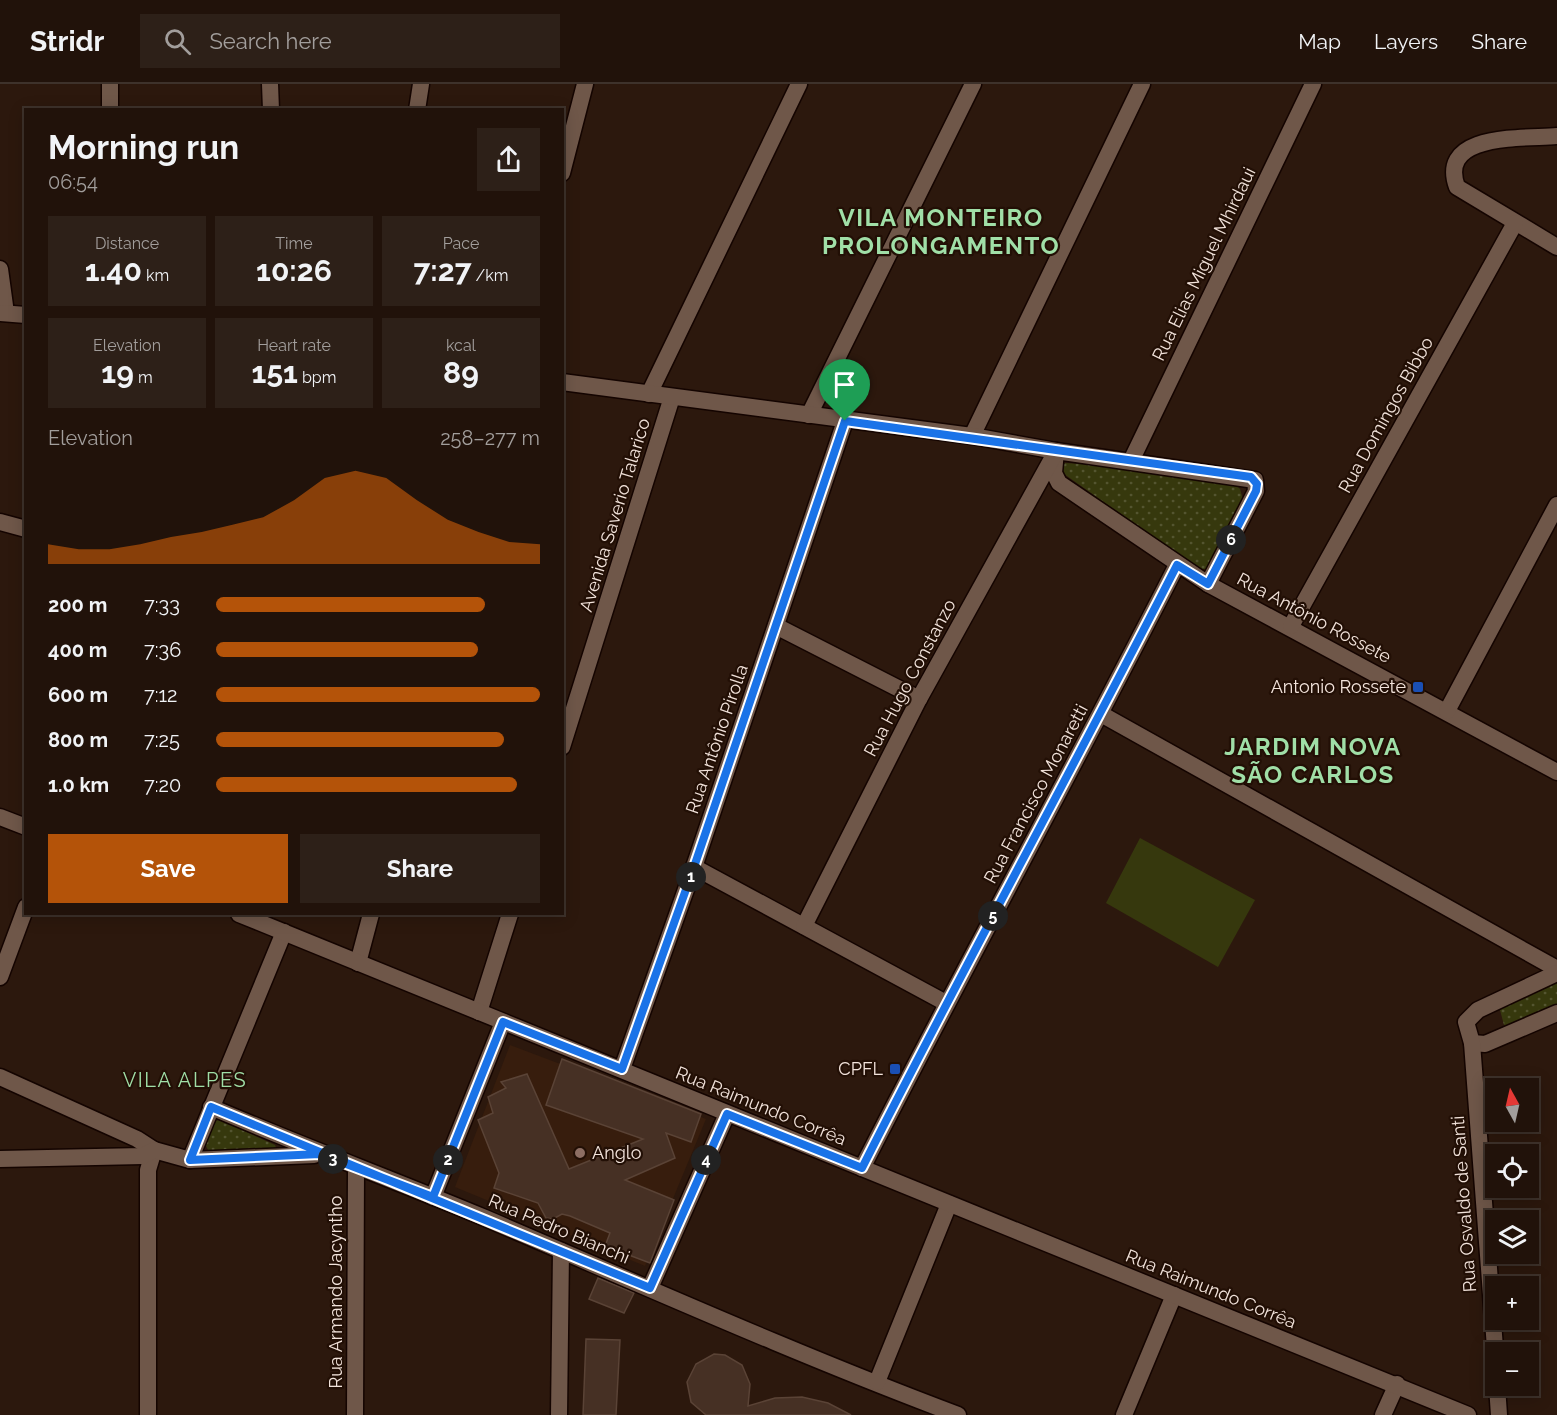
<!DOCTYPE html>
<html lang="en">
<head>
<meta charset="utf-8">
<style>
	:root { --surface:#21120a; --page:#2d2018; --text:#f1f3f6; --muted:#a29e9c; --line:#3e322b; --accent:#b45309 }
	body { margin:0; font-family:Raleway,sans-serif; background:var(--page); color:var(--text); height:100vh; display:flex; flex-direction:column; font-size:22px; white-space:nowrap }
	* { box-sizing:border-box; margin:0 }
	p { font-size:20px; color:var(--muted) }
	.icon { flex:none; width:33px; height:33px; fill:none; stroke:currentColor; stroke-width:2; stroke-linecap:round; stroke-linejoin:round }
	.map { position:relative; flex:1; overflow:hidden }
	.side { position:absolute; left:24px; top:24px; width:540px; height:807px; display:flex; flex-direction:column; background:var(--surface); border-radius:0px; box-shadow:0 3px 15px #0003,0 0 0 2px var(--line) }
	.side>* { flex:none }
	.needle { width:39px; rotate:352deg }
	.controls { position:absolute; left:1485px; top:994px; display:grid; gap:12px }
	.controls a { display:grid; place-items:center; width:54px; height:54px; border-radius:0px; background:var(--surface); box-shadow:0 3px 15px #0003,0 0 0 2px var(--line); font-size:30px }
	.pin { position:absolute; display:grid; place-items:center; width:51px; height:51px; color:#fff; margin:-62px -26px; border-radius:50% 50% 50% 0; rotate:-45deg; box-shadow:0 0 6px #0007 }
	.pin .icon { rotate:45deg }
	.km { position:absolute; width:30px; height:30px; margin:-15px; border-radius:50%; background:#222; color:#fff; font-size:16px; line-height:30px; text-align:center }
	.round { display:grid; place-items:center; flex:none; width:63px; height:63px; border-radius:0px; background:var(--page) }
	.overview { display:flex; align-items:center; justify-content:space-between; height:102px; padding:0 24px }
	h1 { font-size:33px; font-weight:700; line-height:45px }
	.figures { display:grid; grid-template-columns:repeat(3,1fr); gap:9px; height:102px; padding:6px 24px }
	.figures div { display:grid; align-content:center; border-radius:0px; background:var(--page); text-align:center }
	.figures b { font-size:30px; font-weight:700 }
	.figures small { font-size:16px; font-weight:400 }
	.figures p { font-size:16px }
	.chart { height:168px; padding:12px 24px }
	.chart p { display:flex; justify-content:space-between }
	.chart svg { width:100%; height:108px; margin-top:6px; fill:var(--accent); opacity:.7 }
	.cta { display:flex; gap:12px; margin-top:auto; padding:12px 24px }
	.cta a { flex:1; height:69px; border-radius:0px; background:var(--accent); color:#fff; font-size:24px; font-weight:700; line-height:69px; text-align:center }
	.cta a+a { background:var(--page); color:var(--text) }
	ul { padding:0 24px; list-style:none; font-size:20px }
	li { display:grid; grid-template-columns:96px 72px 1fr; align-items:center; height:45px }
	li i { height:15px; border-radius:8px; background:var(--accent) }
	header { display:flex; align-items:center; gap:36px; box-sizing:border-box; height:84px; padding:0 30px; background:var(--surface); border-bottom:2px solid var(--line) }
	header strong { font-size:28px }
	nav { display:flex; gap:33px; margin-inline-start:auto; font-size:21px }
	.search { width:420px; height:54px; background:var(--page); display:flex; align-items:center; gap:15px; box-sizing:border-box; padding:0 21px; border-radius:0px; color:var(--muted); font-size:22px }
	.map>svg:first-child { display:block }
	.built { fill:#371d0d }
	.grass { fill:url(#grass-dots) }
	.pitch { fill:#36380d }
	.building { fill:#463024; stroke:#5a4336; stroke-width:1.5 }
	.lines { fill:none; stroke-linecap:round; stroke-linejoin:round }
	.minor-casing { stroke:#140400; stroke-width:19 }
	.tertiary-casing { stroke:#140400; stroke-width:19 }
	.secondary-casing { stroke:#140400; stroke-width:19 }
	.minor { stroke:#6f5749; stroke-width:16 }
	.tertiary { stroke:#6f5749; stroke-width:16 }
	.secondary { stroke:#6f5749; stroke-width:16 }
	.route-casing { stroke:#fff; stroke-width:12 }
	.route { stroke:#1a73e8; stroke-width:8 }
	.transit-dot { fill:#1a4fb4; stroke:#220f05; stroke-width:2 }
	.education-dot { fill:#8d6e63; stroke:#220f05; stroke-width:2 }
	.labels { text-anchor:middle; stroke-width:4.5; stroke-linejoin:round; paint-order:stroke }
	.street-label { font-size:18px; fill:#f2e3db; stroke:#220f05 }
	.poi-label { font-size:18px; fill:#f2e3db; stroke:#220f05; text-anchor:end }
	.neighbourhood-label { font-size:20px; letter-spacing:1.5px; fill:#a0dfa7; stroke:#220f05 }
	.district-label { font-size:24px; font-weight:bold; letter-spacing:1.5px; fill:#a0dfa7; stroke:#220f05 }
</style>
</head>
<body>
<header>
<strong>Stridr</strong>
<div class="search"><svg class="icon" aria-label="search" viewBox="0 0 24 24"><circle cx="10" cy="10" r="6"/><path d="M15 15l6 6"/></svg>Search here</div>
<nav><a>Map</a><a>Layers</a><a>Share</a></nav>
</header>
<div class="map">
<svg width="1557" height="1331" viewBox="0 0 1557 1331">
	<defs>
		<pattern id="grass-dots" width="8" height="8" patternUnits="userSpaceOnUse" patternTransform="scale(1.5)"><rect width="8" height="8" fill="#36380d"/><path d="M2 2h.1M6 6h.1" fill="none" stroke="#545530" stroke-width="1.8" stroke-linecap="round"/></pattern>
	</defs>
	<rect width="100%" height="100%" fill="#2c180d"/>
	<path class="built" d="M510,961l196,74 -61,147 -190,-79z"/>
	<g class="grass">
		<path d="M1065,379l48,3 123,19 4,4 4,14 -36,66h-9l-135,-95 -3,-5z"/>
		<path d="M1557,899v21l-49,23 -4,-2 -4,-15 3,-3z"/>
		<path d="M220,1036l55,25 2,5 -4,3 -65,-3 -3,-6 9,-23z"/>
	</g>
	<path class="pitch" d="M1140,754l115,62 -37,67 -112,-64z"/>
	<g class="building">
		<path d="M562,975l139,55 -10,28 -25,-9 9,25 -50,22 49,20 -24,63 -45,-17 5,-13 -40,-17 -8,-2 -9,5 -7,-1 -8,-15 -44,-15 5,-15 -21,-53 15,-7 -5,-16 18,-9 -5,-6 26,-8 42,95 74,-30 -97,-34z"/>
		<path d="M598,1194l36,15 -10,20 -35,-14z"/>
		<path d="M586,1255l34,1 -4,75h-33z"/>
		<path d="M714,1270l11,1 17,10 8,19 -2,22 27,-8 27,-1 26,6 23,12h-145l-15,-13 -4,-20 9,-18z"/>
	</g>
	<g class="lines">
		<g class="minor-casing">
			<g id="minor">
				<path d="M110,0v26"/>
				<path d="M270,0l1,26"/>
				<path d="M417,26l4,-26"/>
				<path d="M1557,52c-32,3 -120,-4 -100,51l100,60"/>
				<path d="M562,89l23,-89"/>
				<path d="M0,185l6,44"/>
				<path d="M649,310l150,-310"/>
				<path d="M809,331l164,-331"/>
				<path d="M972,352l170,-352"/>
				<path d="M1056,367l-2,22 5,10 149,101 349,188"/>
				<path d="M1056,367l199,29 1,11 -48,93"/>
				<path d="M1131,377l182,-377"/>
				<path d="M0,438l26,7"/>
				<path d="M776,542l143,73"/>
				<path d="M1291,542l224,-403"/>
				<path d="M1447,627l110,-206"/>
				<path d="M1101,630l456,255"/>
				<path d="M562,663l110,-350"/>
				<path d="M694,783l252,136"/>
				<path d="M804,842l115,-227 134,-242"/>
				<path d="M358,879l13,-49"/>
				<path d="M0,893l26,-70"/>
				<path d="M479,928l31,-98"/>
				<path d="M622,985l72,-202 151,-446"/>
				<path d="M0,993l137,62 17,11 -6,20v245"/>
				<path d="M211,1023c91,39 183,73 274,111 157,67 313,137 473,197"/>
				<path d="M0,1075l143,-3 11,-6 36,10 124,-5"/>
				<path d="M190,1076l94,-228"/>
				<path d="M862,1084c103,-202 212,-401 315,-603"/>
				<path d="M433,1113l70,-175"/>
				<path d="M650,1204l77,-174"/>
				<path d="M877,1298l72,-178"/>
				<path d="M355,1331l1,-246"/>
				<path d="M559,1331l2,-164"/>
				<path d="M1124,1331l50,-120"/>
				<path d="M1383,1331l14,-31"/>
			</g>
		</g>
		<g class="tertiary-casing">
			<g id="tertiary">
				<path d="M0,229l26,2"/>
				<path d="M562,298l410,54 84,15"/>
				<path d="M1472,959l13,1 72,-31"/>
				<path d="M1496,1277l-24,-318 -6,-21 12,-12 79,-37"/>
				<path d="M1497,1302l2,29"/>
			</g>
		</g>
		<g class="secondary-casing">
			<g id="secondary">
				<path d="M0,733l26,10"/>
				<path d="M239,830l1229,501"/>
			</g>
		</g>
		<use href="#minor" class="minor"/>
		<use href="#tertiary" class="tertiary"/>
		<use href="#secondary" class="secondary"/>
	</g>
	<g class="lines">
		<g class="route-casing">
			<path id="route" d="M845,337l-151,446 -72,202 -119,-47 -70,175 -113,-43 -130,6 21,-53 439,181 77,-174 135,54c102,-202 212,-401 315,-603l31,19 48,-93 1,-7 -6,-7 -406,-56"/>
		</g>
		<use href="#route" class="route"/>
	</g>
	<g class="transit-dot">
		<rect x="1412" y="597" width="12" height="12" rx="3"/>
		<rect x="889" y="979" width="12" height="12" rx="3"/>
	</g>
	<circle class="education-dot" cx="580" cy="1069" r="6"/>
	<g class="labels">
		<g class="street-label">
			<text transform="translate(1204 180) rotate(-64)" y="6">Rua Elias Miguel Mhirdaui</text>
			<text transform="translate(1386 331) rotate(-61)" y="6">Rua Domingos Bibbo</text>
			<text transform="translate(615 431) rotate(-73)" y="6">Avenida Saverio Talarico</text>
			<text transform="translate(1314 534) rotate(28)" y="6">Rua Antônio Rossete</text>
			<text transform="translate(910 594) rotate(-62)" y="6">Rua Hugo Constanzo</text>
			<text transform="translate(717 655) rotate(-71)" y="6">Rua Antônio Pirolla</text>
			<text transform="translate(1036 710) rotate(-62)" y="6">Rua Francisco Monaretti</text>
			<text transform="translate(761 1022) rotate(22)" y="6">Rua Raimundo Corrêa</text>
			<text transform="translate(1464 1120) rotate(-94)" y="6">Rua Osvaldo de Santi</text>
			<text transform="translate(559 1145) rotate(23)" y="6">Rua Pedro Bianchi</text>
			<text transform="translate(1211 1205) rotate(22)" y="6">Rua Raimundo Corrêa</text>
			<text transform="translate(336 1208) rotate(-90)" y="6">Rua Armando Jacyntho</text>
		</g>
		<g class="poi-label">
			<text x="1406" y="609">Antonio Rossete</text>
			<text x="883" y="991">CPFL</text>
			<text x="592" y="1075" text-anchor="start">Anglo</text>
		</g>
		<g class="neighbourhood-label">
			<text x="185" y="1003">VILA ALPES</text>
		</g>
		<g class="district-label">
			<text x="941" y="142">VILA MONTEIRO<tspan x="941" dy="28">PROLONGAMENTO</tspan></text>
			<text x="1313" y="671">JARDIM NOVA<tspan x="1313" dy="28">SÃO CARLOS</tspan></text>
		</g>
	</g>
</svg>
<div class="controls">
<a><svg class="needle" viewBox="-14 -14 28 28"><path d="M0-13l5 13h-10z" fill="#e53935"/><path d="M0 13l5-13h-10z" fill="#a29e9c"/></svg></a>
<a><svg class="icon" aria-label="locate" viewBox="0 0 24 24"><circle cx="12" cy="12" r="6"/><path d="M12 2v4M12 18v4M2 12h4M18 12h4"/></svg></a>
<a><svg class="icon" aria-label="layers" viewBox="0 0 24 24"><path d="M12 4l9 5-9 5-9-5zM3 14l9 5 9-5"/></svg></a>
<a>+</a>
<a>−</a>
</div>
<div class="pin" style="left:845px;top:337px;background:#1e9e55"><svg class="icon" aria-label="arrive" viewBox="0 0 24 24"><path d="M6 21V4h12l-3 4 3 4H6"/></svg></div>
<b class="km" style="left:691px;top:793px">1</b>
<b class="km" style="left:448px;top:1076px">2</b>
<b class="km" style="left:333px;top:1075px">3</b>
<b class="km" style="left:706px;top:1076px">4</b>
<b class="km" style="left:993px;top:832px">5</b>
<b class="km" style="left:1231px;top:456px">6</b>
<section class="side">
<div class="overview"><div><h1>Morning run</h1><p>06:54</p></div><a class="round"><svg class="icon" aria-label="share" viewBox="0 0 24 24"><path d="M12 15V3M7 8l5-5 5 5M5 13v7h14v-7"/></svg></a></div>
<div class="figures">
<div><p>Distance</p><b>1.40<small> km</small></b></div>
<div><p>Time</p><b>10:26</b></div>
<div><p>Pace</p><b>7:27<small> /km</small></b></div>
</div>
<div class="figures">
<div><p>Elevation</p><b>19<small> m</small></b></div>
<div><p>Heart rate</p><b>151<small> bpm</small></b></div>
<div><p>kcal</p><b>89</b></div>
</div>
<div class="chart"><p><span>Elevation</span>258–277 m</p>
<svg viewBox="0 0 160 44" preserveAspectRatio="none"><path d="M0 44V36L10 38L20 38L30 36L40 33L50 31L60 28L70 25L80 18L90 9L100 6L110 9L120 18L130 26L140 31L150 35L160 36V44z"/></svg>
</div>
<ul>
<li><b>200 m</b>7:33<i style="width:83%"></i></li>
<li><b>400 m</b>7:36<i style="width:81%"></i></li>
<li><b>600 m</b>7:12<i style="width:100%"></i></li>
<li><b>800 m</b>7:25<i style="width:89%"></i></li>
<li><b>1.0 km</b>7:20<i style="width:93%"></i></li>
</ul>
<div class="cta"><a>Save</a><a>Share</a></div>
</section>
</div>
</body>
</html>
